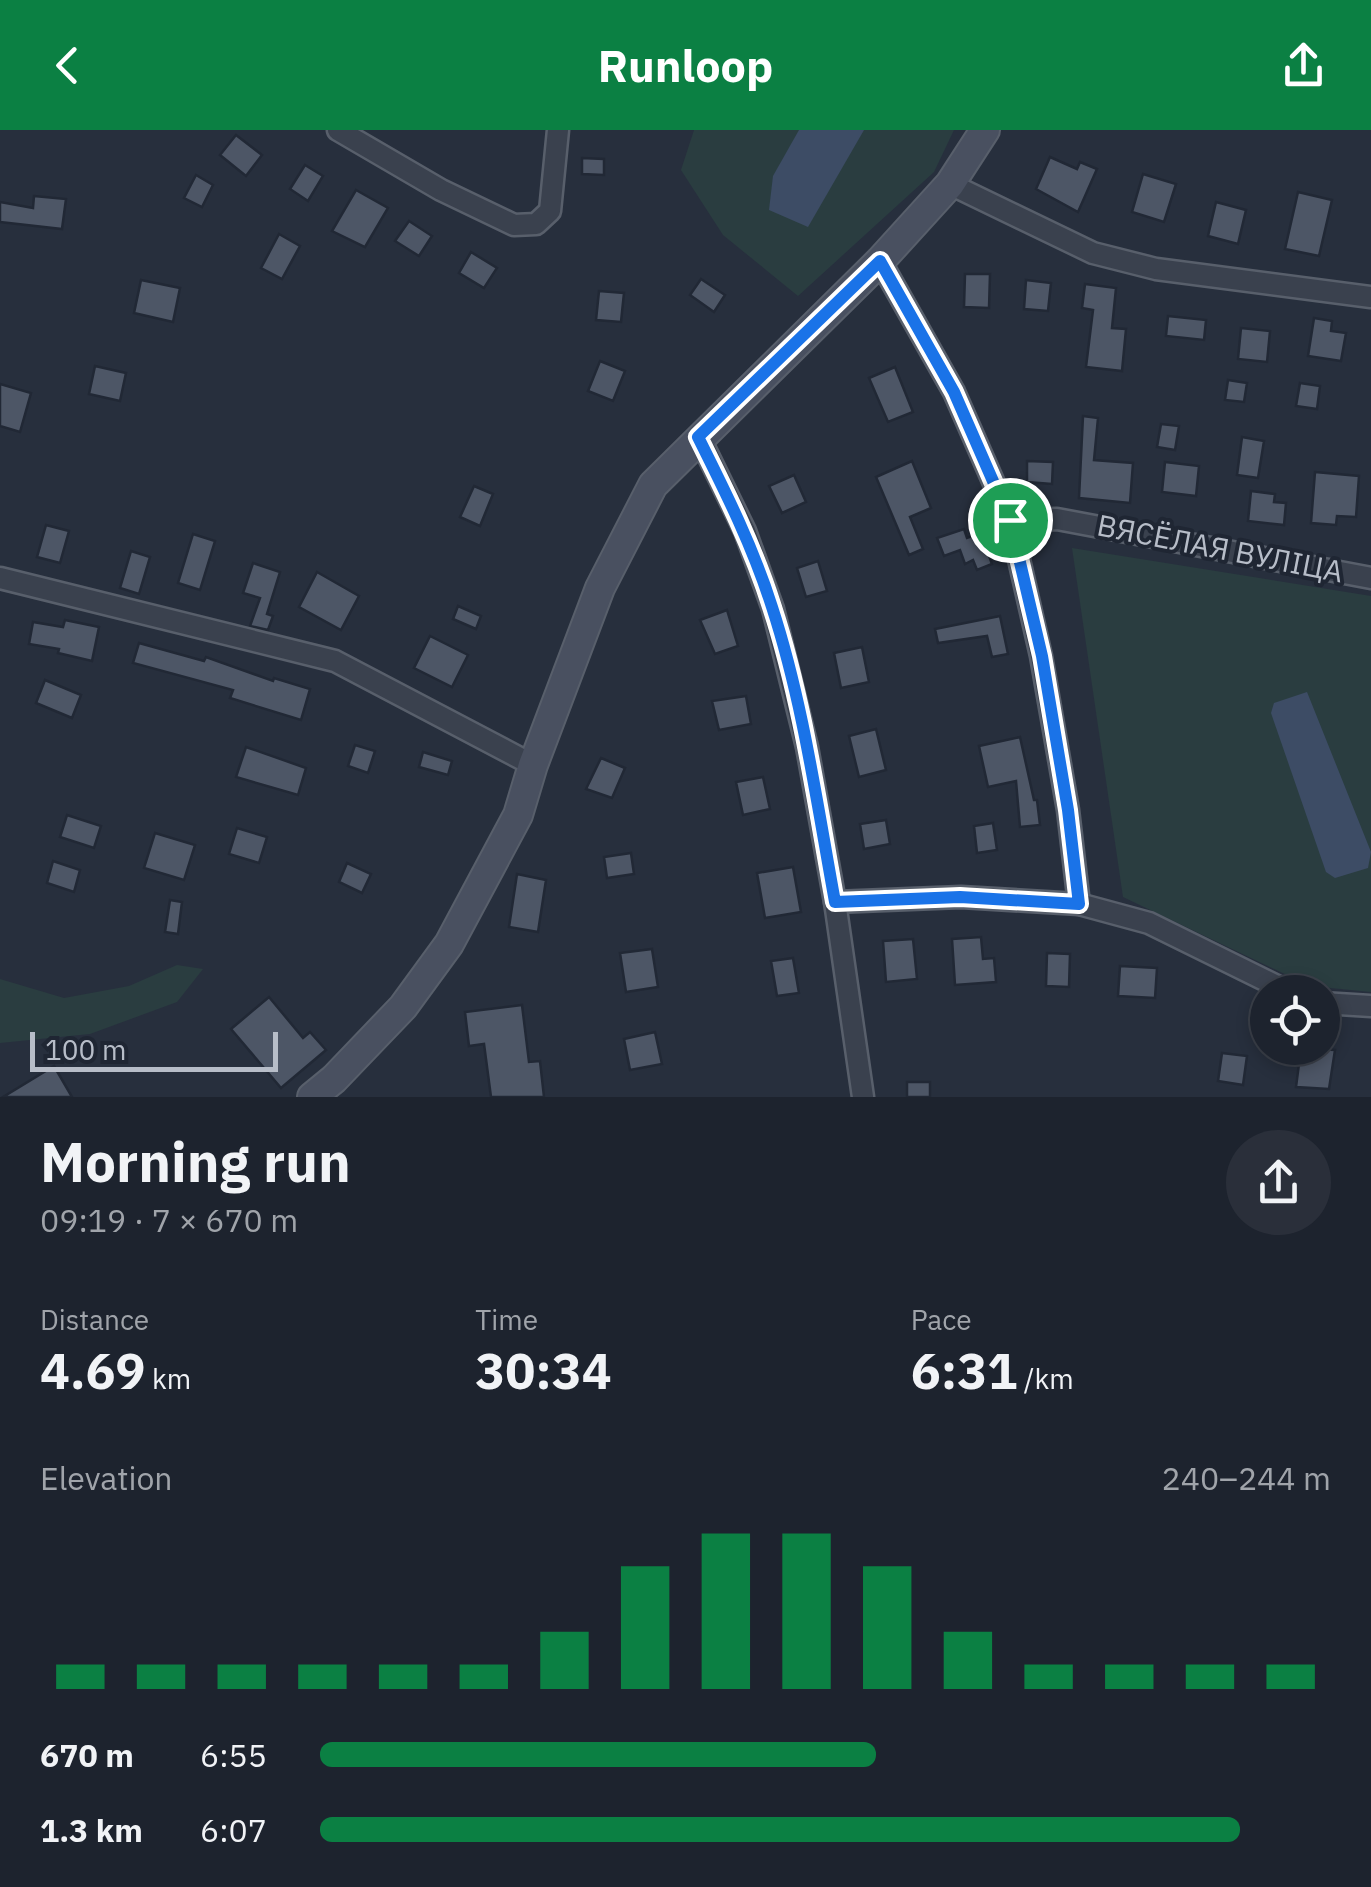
<!DOCTYPE html>
<html lang="en">
<head>
<meta charset="utf-8">
<style>
	:root { --surface:#1d232e; --page:#2a2f3a; --text:#f1f3f6; --muted:#a0a4aa; --line:#3b404a; --accent:#0b8043 }
	body { margin:0; font-family:"IBM Plex Sans",sans-serif; background:var(--page); color:var(--text); height:100vh; display:flex; flex-direction:column; font-size:38px; white-space:nowrap }
	* { box-sizing:border-box; margin:0 }
	p { font-size:32px; color:var(--muted) }
	.icon { flex:none; width:55px; height:55px; fill:none; stroke:currentColor; stroke-width:2; stroke-linecap:round; stroke-linejoin:round }
	.map { position:relative; height:967px; overflow:hidden }
	.panel { display:flex; flex-direction:column; background:var(--surface); flex:1 }
	.panel>* { flex:none }
	.fabs { position:absolute; left:1250px; top:845px; display:grid; gap:20px }
	.fabs a { display:grid; place-items:center; width:90px; height:90px; border-radius:50%; background:var(--surface); box-shadow:0 5px 15px #0003,0 0 0 2px var(--line); font-size:50px }
	.scale { position:absolute; left:30px; bottom:25px; width:248px; box-sizing:border-box; padding-left:10px; border:5px solid #b7bdc8; border-top:0; font-size:28px; line-height:35px; white-space:nowrap; color:#b7bdc8; -webkit-text-stroke:8px #1f2633; paint-order:stroke }
	.pin { position:absolute; display:grid; place-items:center; width:85px; height:85px; color:#fff; margin:-42px; border:5px solid #fff; border-radius:50%; box-shadow:0 2px 10px #0007 }
	.round { display:grid; place-items:center; flex:none; width:105px; height:105px; border-radius:52px; background:var(--page) }
	.overview { display:flex; align-items:center; justify-content:space-between; height:170px; padding:0 40px }
	h1 { font-size:55px; font-weight:700; line-height:75px }
	.figures { display:grid; grid-template-columns:repeat(3,1fr); gap:15px; height:170px; padding:10px 40px }
	.figures div { display:grid; align-content:center }
	.figures b { font-size:50px; font-weight:700 }
	.figures small { font-size:28px; font-weight:400 }
	.figures p { font-size:28px }
	.chart { height:280px; padding:20px 40px }
	.chart p { display:flex; justify-content:space-between }
	.chart svg { width:100%; height:180px; margin-top:10px; stroke:var(--accent); stroke-width:6 }
	ul { padding:0 40px; list-style:none; font-size:32px }
	li { display:grid; grid-template-columns:160px 120px 1fr; align-items:center; height:75px }
	li i { height:25px; border-radius:12px; background:var(--accent) }
	header { display:flex; justify-content:space-between; align-items:center; height:130px; padding:0 40px; background:var(--accent); color:#fff; font-size:45px; font-weight:700 }
	.map>svg:first-child { display:block }
	.green { fill:#2a3d40 }
	.water { fill:#3d4c65 }
	.building { fill:#4d5666; stroke:#212835; stroke-width:2.5 }
	.lines { fill:none; stroke-linecap:round; stroke-linejoin:round }
	.street-casing { stroke:#585f6b; stroke-width:25 }
	.secondary-casing { stroke:#585f6b; stroke-width:32 }
	.street { stroke:#3a414e; stroke-width:20 }
	.secondary { stroke:#495060; stroke-width:28 }
	.route-casing { stroke:#fff; stroke-width:20 }
	.route { stroke:#1a73e8; stroke-width:12 }
	.labels { text-anchor:middle; stroke-width:8; stroke-linejoin:round; paint-order:stroke }
	.street-label { font-size:30px; fill:#b7bdc8; stroke:#1f2633 }
</style>
</head>
<body>
<header><svg class="icon" aria-label="back" viewBox="0 0 24 24"><path d="M15 5l-7 7 7 7"/></svg>Runloop<svg class="icon" aria-label="share" viewBox="0 0 24 24"><path d="M12 15V3M7 8l5-5 5 5M5 13v7h14v-7"/></svg></header>
<div class="map">
<svg width="1371" height="967" viewBox="0 0 1371 967">
	<rect width="100%" height="100%" fill="#272f3d"/>
	<g class="green">
		<path d="M694,0h260l-20,42 -136,124 -75,-61 -42,-65z"/>
		<path d="M1072,418l299,48v396l-61,-6 -187,-89z"/>
		<path d="M177,835l26,4 -26,33 -87,32 -90,9v-64l64,19 65,-12z"/>
	</g>
	<g class="water">
		<path d="M799,0h65l-56,97 -39,-17 4,-34z"/>
		<path d="M1307,562l64,160 -3,16 -33,10 -9,-6 -55,-159 3,-10z"/>
	</g>
	<g class="building">
		<path d="M236,5l26,20 -16,21 -26,-21z"/>
		<path d="M1050,27l27,12 3,-7 17,7 -19,43 -42,-23z"/>
		<path d="M582,28l22,1v16l-22,-1z"/>
		<path d="M305,35l18,11 -15,25 -18,-12z"/>
		<path d="M1143,44l33,10 -12,38 -32,-10z"/>
		<path d="M196,45l17,10 -11,22 -18,-9z"/>
		<path d="M356,60l32,18 -23,39 -33,-16z"/>
		<path d="M1298,62l34,8 -13,56 -34,-7z"/>
		<path d="M34,66l32,3 -4,30 -62,-7v-20l33,6z"/>
		<path d="M1216,72l30,8 -8,34 -30,-8z"/>
		<path d="M409,91l23,15 -13,20 -24,-15z"/>
		<path d="M279,104l21,12 -18,33 -21,-11z"/>
		<path d="M471,122l26,16 -13,20 -25,-15z"/>
		<path d="M965,144h25l-1,34 -25,-1z"/>
		<path d="M701,149l24,16 -11,17 -24,-17z"/>
		<path d="M141,150l39,8 -7,34 -39,-9z"/>
		<path d="M1026,150l25,3 -3,28 -24,-2z"/>
		<path d="M1085,154l31,4 -4,40 14,1 -4,42 -36,-4 7,-57 -11,-2z"/>
		<path d="M599,161l25,2 -3,29 -25,-2z"/>
		<path d="M1168,186l38,4 -2,20 -38,-4z"/>
		<path d="M1314,188l18,3 -1,10 15,2 -5,28 -33,-5z"/>
		<path d="M1241,198l29,3 -3,31 -29,-3z"/>
		<path d="M600,231l25,10 -12,30 -25,-10z"/>
		<path d="M95,236l31,7 -6,28 -31,-7z"/>
		<path d="M895,237l18,45 -25,10 -19,-44z"/>
		<path d="M1228,250l19,3 -3,19 -19,-2z"/>
		<path d="M1300,253l20,3 -3,23 -21,-3z"/>
		<path d="M0,254l31,9 -11,39 -20,-6z"/>
		<path d="M1083,286l15,2 -4,42 39,3 -3,40 -51,-5z"/>
		<path d="M1161,294l18,2 -4,24 -18,-3z"/>
		<path d="M1242,307l22,4 -6,37 -21,-3z"/>
		<path d="M912,331l19,47 -21,9 13,32 -14,6 -33,-78z"/>
		<path d="M1027,331l26,1 -1,22 -25,-2z"/>
		<path d="M1165,332l34,4 -3,30 -34,-4z"/>
		<path d="M1315,342l44,4 -3,41 -19,-1 -1,9 -25,-2z"/>
		<path d="M794,345l12,27 -24,11 -13,-27z"/>
		<path d="M474,356l19,8 -13,32 -20,-9z"/>
		<path d="M1251,361l24,3 -1,8 12,1 -2,22 -36,-4z"/>
		<path d="M46,395l23,6 -9,32 -23,-6z"/>
		<path d="M964,399l3,9 14,-5 11,31 -15,6 -4,-10 -8,4 -5,-14 -16,6 -7,-18z"/>
		<path d="M193,404l22,7 -15,49 -22,-7z"/>
		<path d="M131,421l19,6 -11,37 -19,-6z"/>
		<path d="M818,431l9,30 -21,6 -9,-29z"/>
		<path d="M253,433l27,9 -13,42 6,2 -5,14 -18,-4 10,-28 -17,-5z"/>
		<path d="M317,442l42,24 -18,34 -42,-23z"/>
		<path d="M458,476l23,10 -5,13 -23,-10z"/>
		<path d="M727,480l11,36 -23,8 -15,-34z"/>
		<path d="M1000,486l8,38 -16,3 -5,-21 -49,7 -3,-14z"/>
		<path d="M65,490l34,7 -7,34 -34,-8 1,-4 -30,-5 4,-22 30,5z"/>
		<path d="M430,506l38,19 -16,32 -38,-19z"/>
		<path d="M139,513l65,18 2,-4 67,24 1,-3 36,11 -9,31 -71,-22 3,-8 -100,-27z"/>
		<path d="M862,517l7,35 -28,6 -7,-35z"/>
		<path d="M45,550l36,15 -9,23 -36,-15z"/>
		<path d="M746,566l5,28 -32,6 -7,-29z"/>
		<path d="M876,599l10,41 -27,7 -10,-41z"/>
		<path d="M1020,607l14,63h3l3,25 -20,2 -4,-46 -28,6 -9,-41z"/>
		<path d="M355,615l20,6 -7,22 -20,-7z"/>
		<path d="M246,617l60,21 -8,27 -62,-18z"/>
		<path d="M423,622l29,9 -4,14 -29,-8z"/>
		<path d="M601,628l24,10 -13,30 -26,-9z"/>
		<path d="M763,647l7,32 -27,6 -7,-33z"/>
		<path d="M67,685l34,11 -7,22 -34,-11z"/>
		<path d="M886,690l4,24 -26,5 -4,-25z"/>
		<path d="M993,693l4,27 -20,3 -3,-27z"/>
		<path d="M237,698l30,9 -8,26 -30,-9z"/>
		<path d="M155,703l40,12 -11,35 -40,-12z"/>
		<path d="M631,723l3,21 -27,4 -3,-21z"/>
		<path d="M53,731l27,9 -6,22 -27,-9z"/>
		<path d="M347,733l24,11 -9,19 -23,-11z"/>
		<path d="M793,737l8,45 -36,6 -8,-45z"/>
		<path d="M517,744l29,6 -8,52 -29,-5z"/>
		<path d="M170,770l12,2 -4,32 -13,-2z"/>
		<path d="M981,807l2,22 11,-1 2,24 -41,3 -3,-46z"/>
		<path d="M913,809l4,40 -31,3 -3,-41z"/>
		<path d="M652,819l6,38 -32,5 -6,-39z"/>
		<path d="M1047,823l23,1 -1,33 -23,-1z"/>
		<path d="M793,828l6,35 -22,3 -6,-35z"/>
		<path d="M1120,836l37,2 -2,30 -37,-2z"/>
		<path d="M269,867l34,41 7,-6 16,18 -45,38 -50,-59z"/>
		<path d="M522,875l7,57 11,-1 4,36h-53l-7,-53 -15,2 -4,-34z"/>
		<path d="M655,902l7,32 -32,6 -6,-31z"/>
		<path d="M1301,918l34,2 -6,39 -33,-2z"/>
		<path d="M1222,923l25,3 -4,29 -25,-4z"/>
		<path d="M54,936l18,31h-69z"/>
		<rect x="907" y="952" width="23" height="15"/>
	</g>
	<g class="lines">
		<g class="street-casing">
			<g id="street">
				<path d="M338,0l103,60 73,35 22,-1 14,-13 8,-81"/>
				<path d="M950,54l143,69 63,16 215,28"/>
				<path d="M880,131l74,131 56,128 31,136 27,154 11,94"/>
				<path d="M699,307l46,94 28,78 34,138 28,155 28,195"/>
				<path d="M1010,390l47,-1 314,59"/>
				<path d="M0,448l335,83 198,104"/>
				<path d="M835,772l126,-5 118,7 70,19 140,69"/>
				<path d="M1322,873l49,3"/>
			</g>
		</g>
		<g class="secondary-casing">
			<path id="secondary" d="M312,967l22,-18 69,-72 46,-63 69,-129 15,-50 67,-177 53,-103 227,-224 70,-77 35,-54"/>
		</g>
		<use href="#street" class="street"/>
		<use href="#secondary" class="secondary"/>
	</g>
	<g class="lines">
		<g class="route-casing">
			<path id="route" d="M880,131l74,131 56,128 32,136 26,154 11,94 -119,-7 -125,5c-18,-98 -32,-200 -63,-295 -19,-60 -46,-114 -74,-170z"/>
		</g>
		<use href="#route" class="route"/>
	</g>
	<g class="labels">
		<g class="street-label">
			<text transform="translate(1220 419) rotate(11)" y="10">ВЯСЁЛАЯ ВУЛІЦА</text>
		</g>
	</g>
</svg>
<div class="fabs">
<a><svg class="icon" aria-label="locate" viewBox="0 0 24 24"><circle cx="12" cy="12" r="6"/><path d="M12 2v4M12 18v4M2 12h4M18 12h4"/></svg></a>
</div>
<div class="scale">100 m</div>
<div class="pin" style="left:1010px;top:390px;background:#1e9e55"><svg class="icon" aria-label="arrive" viewBox="0 0 24 24"><path d="M6 21V4h12l-3 4 3 4H6"/></svg></div>
</div>
<section class="panel">
<div class="overview"><div><h1>Morning run</h1><p>09:19 · 7 × 670 m</p></div><a class="round"><svg class="icon" aria-label="share" viewBox="0 0 24 24"><path d="M12 15V3M7 8l5-5 5 5M5 13v7h14v-7"/></svg></a></div>
<div class="figures">
<div><p>Distance</p><b>4.69<small> km</small></b></div>
<div><p>Time</p><b>30:34</b></div>
<div><p>Pace</p><b>6:31<small> /km</small></b></div>
</div>
<div class="chart"><p><span>Elevation</span>240–244 m</p>
<svg viewBox="0 0 160 44" preserveAspectRatio="none"><path d="M5 44V38M15 44V38M25 44V38M35 44V38M45 44V38M55 44V38M65 44V30M75 44V14M85 44V6M95 44V6M105 44V14M115 44V30M125 44V38M135 44V38M145 44V38M155 44V38"/></svg>
</div>
<ul>
<li><b>670 m</b>6:55<i style="width:55%"></i></li>
<li><b>1.3 km</b>6:07<i style="width:91%"></i></li>
</ul>
</section>
</body>
</html>
